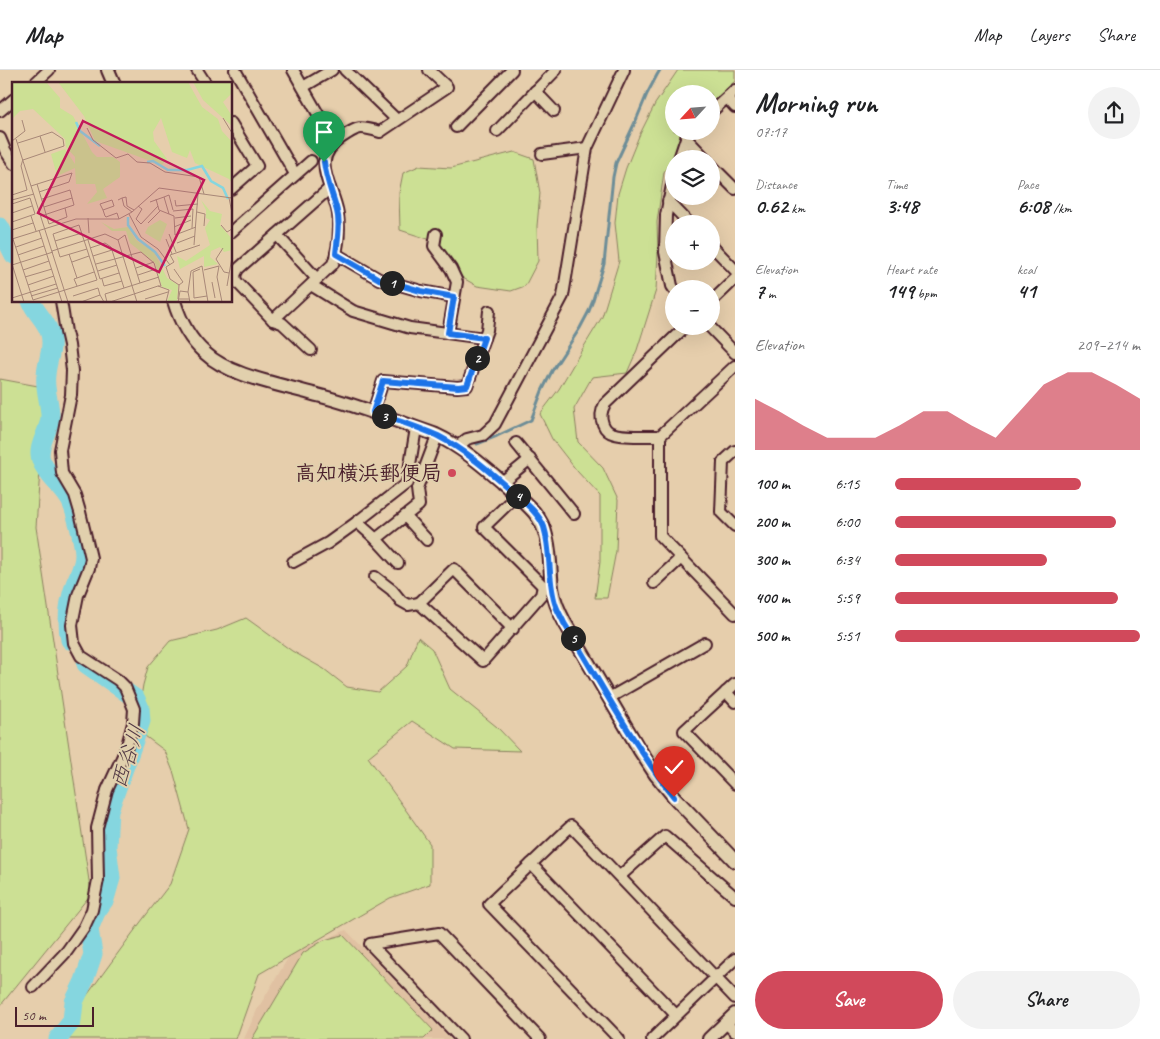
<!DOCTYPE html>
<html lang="en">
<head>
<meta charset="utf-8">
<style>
	:root { --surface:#fff; --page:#f2f2f2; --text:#202124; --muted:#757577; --line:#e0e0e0; --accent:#d1495b }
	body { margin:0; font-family:Caveat,"Klee One",sans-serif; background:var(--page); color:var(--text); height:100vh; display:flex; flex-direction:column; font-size:19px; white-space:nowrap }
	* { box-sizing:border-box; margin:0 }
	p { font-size:16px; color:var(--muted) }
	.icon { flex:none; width:28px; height:28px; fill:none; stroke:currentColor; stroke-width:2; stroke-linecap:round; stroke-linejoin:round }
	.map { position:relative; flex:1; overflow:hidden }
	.details { display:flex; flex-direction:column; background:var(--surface); width:425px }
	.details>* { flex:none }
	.needle { width:32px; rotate:244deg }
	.controls { position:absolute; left:665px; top:15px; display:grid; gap:10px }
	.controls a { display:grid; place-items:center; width:55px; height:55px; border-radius:50%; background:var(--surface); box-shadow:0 5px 20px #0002; font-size:25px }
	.scale { position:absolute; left:15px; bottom:12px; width:79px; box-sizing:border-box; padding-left:5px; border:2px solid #4a1f2b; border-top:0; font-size:14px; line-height:18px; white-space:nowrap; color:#4a1f2b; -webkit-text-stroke:4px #e1d0ad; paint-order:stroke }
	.pin { position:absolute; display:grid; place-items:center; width:42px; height:42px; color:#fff; margin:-51px -21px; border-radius:50% 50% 50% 0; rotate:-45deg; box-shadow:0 0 5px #0007 }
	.pin .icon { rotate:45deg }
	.km { position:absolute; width:25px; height:25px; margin:-12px; border-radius:50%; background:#222; color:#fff; font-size:14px; line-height:25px; text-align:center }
	.round { display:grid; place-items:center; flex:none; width:52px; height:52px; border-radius:26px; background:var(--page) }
	.summary { display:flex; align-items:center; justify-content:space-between; height:85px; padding:0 20px }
	h1 { font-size:28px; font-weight:700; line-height:38px }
	.metrics { display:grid; grid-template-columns:repeat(3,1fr); gap:8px; height:85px; padding:5px 20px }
	.metrics div { display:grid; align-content:center }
	.metrics b { font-size:21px; font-weight:700 }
	.metrics small { font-size:14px; font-weight:400 }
	.metrics p { font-size:14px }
	.chart { height:140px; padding:10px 20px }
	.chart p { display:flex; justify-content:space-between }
	.chart svg { width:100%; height:90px; margin-top:5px; fill:var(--accent); opacity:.7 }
	.primary-button { display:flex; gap:10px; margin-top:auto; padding:10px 20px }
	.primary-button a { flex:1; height:58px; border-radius:30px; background:var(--accent); color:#fff; font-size:20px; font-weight:700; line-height:58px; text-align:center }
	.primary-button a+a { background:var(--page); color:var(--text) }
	ul { padding:0 20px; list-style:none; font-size:16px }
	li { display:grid; grid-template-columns:80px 60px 1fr; align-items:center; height:38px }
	li i { height:12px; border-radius:6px; background:var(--accent) }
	header { display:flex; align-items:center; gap:30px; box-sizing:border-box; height:70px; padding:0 25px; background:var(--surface); border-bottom:1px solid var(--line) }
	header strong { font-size:24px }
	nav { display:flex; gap:28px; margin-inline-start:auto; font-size:18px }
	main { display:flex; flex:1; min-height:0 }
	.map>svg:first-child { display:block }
	.built { fill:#e0c1a2 }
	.green { fill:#cce094; stroke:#8b8060 }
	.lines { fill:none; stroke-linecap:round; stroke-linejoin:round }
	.stream { stroke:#6d8d97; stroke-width:3 }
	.river { stroke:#85d6df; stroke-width:19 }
	.minor-casing { stroke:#4a1f2b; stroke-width:14 }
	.tertiary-casing { stroke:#4a1f2b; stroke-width:16 }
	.minor { stroke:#e1d0ad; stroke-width:10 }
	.tertiary { stroke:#e1d0ad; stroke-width:12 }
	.route-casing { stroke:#fff; stroke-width:10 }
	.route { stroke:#1a73e8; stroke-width:6 }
	.poi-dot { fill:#d1495b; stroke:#e1d0ad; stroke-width:2 }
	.labels { text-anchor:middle; stroke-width:4; stroke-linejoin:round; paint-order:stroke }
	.poi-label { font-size:21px; font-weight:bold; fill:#4a1f2b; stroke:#e1d0ad; text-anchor:end }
	.water-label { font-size:22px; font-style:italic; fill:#533a46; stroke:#e1d0ad }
	.inset-river { fill:none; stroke:#85d6df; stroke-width:2.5 }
	.inset-road { fill:none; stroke:#a88878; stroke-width:1 }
	.view { fill:#c2185b; fill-opacity:0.15; stroke:#c2185b; stroke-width:2.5 }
	.inset-edge { fill:none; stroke:#4a1f2b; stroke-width:2.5 }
</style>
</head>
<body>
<header>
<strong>Map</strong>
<nav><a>Map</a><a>Layers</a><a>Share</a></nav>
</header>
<main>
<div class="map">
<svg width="735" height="969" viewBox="0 0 735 969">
	<rect width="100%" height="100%" fill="#e6ceac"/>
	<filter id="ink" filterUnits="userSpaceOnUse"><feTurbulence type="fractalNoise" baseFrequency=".02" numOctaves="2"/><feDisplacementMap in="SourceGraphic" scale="10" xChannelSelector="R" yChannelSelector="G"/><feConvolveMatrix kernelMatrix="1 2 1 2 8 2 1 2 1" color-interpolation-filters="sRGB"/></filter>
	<g filter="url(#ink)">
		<path class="built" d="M346,860l104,109h-206l13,-29 37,-62 30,-8z"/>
		<g class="green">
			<path d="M678,0h57v11l-24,22v-9h-37v37h15l-25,41 -7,50 1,32 -2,36 -19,60 -10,23 -35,4 -18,32 4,33 25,26 15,32 -2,51 -9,47h-12l5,-36v-66l-23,-25 -25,-32 -12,-25 19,-25 21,-36 22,-36 17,-56 -4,-38 3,-29 8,-26 13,-32 16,-32z"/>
			<path d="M514,82l20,7 6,34 -3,33 1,35 -13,25 -14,5 -34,-5 -14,-8 -32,-38 -31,-10 -1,-37 4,-20 16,-7 32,2z"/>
			<path d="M0,309l38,7 7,13 -9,128 55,367 -91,112z"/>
			<path d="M246,548l46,33 32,18 23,18 31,5 29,-26 11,-29 14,12 18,40 47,38 23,24 -65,-2 -43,-28 -44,36 62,87v40l-40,14 -131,76 -23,65h-181l85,-116 30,-39 19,-55 -15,-55 -9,-23 -28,-21 3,-27 3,-18 5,-18 22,-26 47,-11z"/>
			<path d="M343,865l90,95 -9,9h-172l51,-86 21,-13z"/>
		</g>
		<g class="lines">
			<path class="stream" d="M477,374l20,-8 34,-16 11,-29 10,-20 28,-43 9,-17 3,-8 12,-39 9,-87 3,-14 21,-45 10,-24 10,-19 3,-5"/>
			<g class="river">
				<path d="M0,157l14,28"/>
				<path d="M31,231c4,12 16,20 19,33 4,15 -3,26 -4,41 -2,14 4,27 4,41 0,15 -14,30 -9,44 5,14 19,25 27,37 7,9 16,46 16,58 0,11 -5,19 -9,29 -6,17 -9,38 -5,56"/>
				<path d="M58,969l14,-18 2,-19 10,-21 9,-27 -4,-25 7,-17 9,-13 6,-21 -4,-31 2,-37 32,-89 -1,-13 -4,-9 -50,-35"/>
			</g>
			<g class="minor-casing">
				<g id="minor">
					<path d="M197,0l9,14"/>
					<path d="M235,0l60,104"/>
					<path d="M293,0l41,72"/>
					<path d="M345,0l52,50"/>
					<path d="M34,14l15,-14"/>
					<path d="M303,17l29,-17"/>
					<path d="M535,21l19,20"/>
					<path d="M727,28l8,9"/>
					<path d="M0,41l14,-12"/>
					<path d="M711,42l24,-22"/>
					<path d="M231,53l26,43 -26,23"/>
					<path d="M456,57l56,-57"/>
					<path d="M497,61l59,-61"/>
					<path d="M0,68l5,12 9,14"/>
					<path d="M686,68l20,21"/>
					<path d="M542,84l45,-6"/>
					<path d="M679,89l7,-21 5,-7"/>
					<path d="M711,95l24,24"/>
					<path d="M674,105l-8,40 -1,37 7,34 2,3"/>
					<path d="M668,131l22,23"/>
					<path d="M231,162l80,-71"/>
					<path d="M436,164l-2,12 17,23 6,13 -9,51"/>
					<path d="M277,165l40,44"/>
					<path d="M711,175l24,25"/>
					<path d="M336,184l43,25 42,12 33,6"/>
					<path d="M311,215l42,26 57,17 74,10 -17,48 -10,1 -74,-6 -10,31"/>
					<path d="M711,232l24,-23"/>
					<path d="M273,250l60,-56c5,-15 7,-34 5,-50 -4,-28 -30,-53 3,-76 17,-12 19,-12 39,-6l67,-45 -18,-17"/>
					<path d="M709,256l26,27"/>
					<path d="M484,268l3,-8 2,-19"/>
					<path d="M311,280l-29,-27 -9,-3 -37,-39 -1,-6 3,-6 92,-81"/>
					<path d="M735,296l-75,70v100l75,78"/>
					<path d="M660,366c-12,0 -35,1 -45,-2 -6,-1 -10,-5 -12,-10 -3,-7 -2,-13 2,-20l81,-78"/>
					<path d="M516,373l58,71"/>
					<path d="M457,377l10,-8 16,-4 12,-11 68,-128 24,-148 37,-78"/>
					<path d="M735,381l-12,11 -2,50 14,14"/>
					<path d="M502,412l28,-23"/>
					<path d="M517,425l-33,32 59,59"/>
					<path d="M405,446l22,24"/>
					<path d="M376,469l-19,-17 50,-39 9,-55"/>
					<path d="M293,492l35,-19 29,-21"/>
					<path d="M398,493l-22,-24 43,-34 -2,-16 20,-53"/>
					<path d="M375,507l17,13 9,11 7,4 11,-2"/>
					<path d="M654,513l27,-25"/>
					<path d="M513,559l-59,-60 -35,34 64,58 58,-66 2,-9 9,3"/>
					<path d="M735,614l-51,47 51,53"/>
					<path d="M726,622l9,10"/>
					<path d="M609,628l96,-55"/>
					<path d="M531,794l145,151"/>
					<path d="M620,806l45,-40 70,61"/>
					<path d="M33,917l34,-36 17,-24 8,-17 6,-30 -1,-52 10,-38 19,-41 7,-26 1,-14 -9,-22 -7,-7 -37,-24 -7,-13 -2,-18 6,-30 11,-27 2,-10 -11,-46 -5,-17 -13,-22 -2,-23 11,-55 1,-24 -3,-26 -3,-13 -5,-31"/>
					<path d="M726,953l9,9"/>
					<path d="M461,969l-91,-95 69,-11 101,106"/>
					<path d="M619,969l-130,-135 82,-78 164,172"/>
					<path d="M652,969l83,-80"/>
				</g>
			</g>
			<g class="tertiary-casing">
				<g id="tertiary">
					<path d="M108,0l6,14"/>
					<path d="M174,231c6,20 15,38 31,52 25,24 79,32 112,42 28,7 56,17 83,27 12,5 24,8 36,13 24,11 45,29 65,46 11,10 23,20 33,31 18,21 15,50 18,76 2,13 7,24 13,35l74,126 17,26 18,22 61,64"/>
					<path d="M709,969l26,-25"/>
				</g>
			</g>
			<use href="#minor" class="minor"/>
			<use href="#tertiary" class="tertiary"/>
		</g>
	</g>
	<g class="lines" filter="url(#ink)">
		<g class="route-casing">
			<path id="route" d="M324,92c2,18 9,33 13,49 4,14 0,30 -1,43l43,25 42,12 33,6 -6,36 36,5 -17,48 -9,1 -75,-6 -10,31c21,8 44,14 65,24 27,14 50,34 73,54 11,10 28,23 33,37 8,26 3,55 12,79 2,6 6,12 8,17 36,59 68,120 110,174"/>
		</g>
		<use href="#route" class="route"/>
	</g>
	<circle class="poi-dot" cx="452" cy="403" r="5"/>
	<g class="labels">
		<g class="poi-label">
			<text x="442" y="410">高知横浜郵便局</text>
		</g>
		<g class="water-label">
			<text transform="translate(127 686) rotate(-72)" y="8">西谷川</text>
		</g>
	</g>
	<g transform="translate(12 12)">
		<rect width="220" height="220" fill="#e6ceac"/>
		<path d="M0,0h34l14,16v10l13,8 19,36 5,5h16l7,5v15l-17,12 4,9 -20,6 10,-12 -2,-8h-19l-1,-16 -18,8 -6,-22 14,-5 10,15v-7l-9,-10 -1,-8 -32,-30 -13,2 -8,8zM46,0h130l14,25 16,12 4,12 10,11v41l-3,-4 -34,-16 -5,-13 -3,8 -15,-6 -11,-34 -8,14 1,9 13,18 -5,6 -67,-24 -11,-25zM181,0h39v11l-9,9 9,14v10l-29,-26zM189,118l9,11 12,3 -2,11 12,14v11l-8,2 -4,-5 -9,4 -1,6 8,7 -14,3v-11l-24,13 -3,-13 9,5 24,-16 -5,-17 5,-8 -4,-2v-8zM148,138l7,4 -7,18 -15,-9 3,-6zM89,140l13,7 14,-2 8,13 18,12 13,26 11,7 -1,17h-10l5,-12 -10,-3 -7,-24 -25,-20 -4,-12h-14z" fill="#cce094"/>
		<path class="inset-river" d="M64,40l4,9 20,15M135,80l6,-1 15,9h19l15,-4 9,15 12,7 5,11M116,135v8l10,14 17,13 10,14"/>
		<path class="inset-road" d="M211,36l9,15M75,46l6,12 23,18 12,-4 9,8 13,1 15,9 34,5 5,17M4,57l52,163M0,59l13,-10 -3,-11M6,61l22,-7 5,16M11,78l41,-14 -1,-7 -11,-7 -12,4M25,102l12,40 18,-7 -2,-9M19,104l41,-13 -3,9 -30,10M0,113l15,-5 -6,-24 2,-7M152,115l5,-2 4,15M110,116l4,-1 1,9 7,4M217,116l3,15M144,117l3,11 15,6 1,19 21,-8M0,118l22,-6M106,118l4,-2 2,8 8,6M163,118l1,6 22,-2M138,120l14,-5 5,17M0,122l18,-6 5,16M126,124l4,3 -6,10 5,5 17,-18M32,125l28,-9M91,128l11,-4 -2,-6 -12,4 3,6 2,6 1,1M161,129l20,-2 -1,19M185,130l8,2 -1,12M0,131l20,-7M117,132l12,23 17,12 12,16M19,134l5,15M29,134l33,-11 -4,-15 -28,9M94,135l11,-4 2,6M76,136l1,15M163,136l16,-2M0,140l23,-8M136,141l12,-12M209,143l6,7 5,-3M162,145l17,-7M0,148l21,-7M27,148l23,72M157,152l7,18M0,157l64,-20h43l13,-7 27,-24 73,10M1,157l20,61M154,157l6,15M76,158l12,39 19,-6M106,158l7,-5 15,48M43,159l27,-8M165,161l18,-7M182,163l4,-51M4,165l26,-9M78,166l15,-5 6,4 13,41M211,166l-7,11 8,13 5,1M40,169l53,-17 13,6 19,62M57,172l8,24 -3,1 3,7M6,173l26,-9M81,174l19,-6M60,180l17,-6M0,182l12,38M84,182l45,-12 13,11 7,23h-3M0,183l41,-13M124,186l18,-6M162,187l9,13 -4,3M188,187l-7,3 1,26 13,-2M11,188l26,-9M192,188l15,-4 -2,11 5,25M86,189l19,-6M126,193l18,-6M13,195l27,-8M65,196l17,-6M90,197l2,7 18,-5M200,200l3,16M16,203l26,-9M215,204l5,-29M19,214l27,-8M61,214l25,-8 2,7M0,216l44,-14M133,217l23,-7M177,217h-11l1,-14 -9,-6 -4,-12 8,-5 -4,-7 30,-10M21,218l64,-20 -18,-55 -26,9 7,23 27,-8M69,220l19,-7 4,7M95,220l-2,-8 54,-17M98,220l48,-16 11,4 -3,12M166,220l2,-11 8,1M178,220l-2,-10 3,-21 11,-5 6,36"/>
		<path class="view" d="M71,39l121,59 -45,92 -121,-59z"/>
		<rect width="220" height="220" class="inset-edge"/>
	</g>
</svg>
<div class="controls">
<a><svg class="needle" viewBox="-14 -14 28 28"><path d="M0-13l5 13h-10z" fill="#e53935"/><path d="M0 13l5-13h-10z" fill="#757577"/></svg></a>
<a><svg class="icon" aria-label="layers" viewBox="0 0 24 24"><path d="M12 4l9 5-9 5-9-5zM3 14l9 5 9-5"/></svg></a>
<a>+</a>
<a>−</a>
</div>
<div class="scale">50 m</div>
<div class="pin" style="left:324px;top:92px;background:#1e9e55"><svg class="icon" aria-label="arrive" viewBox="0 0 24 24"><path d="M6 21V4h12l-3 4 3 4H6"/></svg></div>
<div class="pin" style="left:674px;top:727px;background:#d93025"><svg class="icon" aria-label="check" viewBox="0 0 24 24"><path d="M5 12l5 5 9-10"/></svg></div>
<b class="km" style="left:392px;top:213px">1</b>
<b class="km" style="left:477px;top:288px">2</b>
<b class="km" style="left:384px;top:346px">3</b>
<b class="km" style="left:518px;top:426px">4</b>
<b class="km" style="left:573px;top:568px">5</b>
</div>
<section class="details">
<div class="summary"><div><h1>Morning run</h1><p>07:17</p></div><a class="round"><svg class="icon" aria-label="share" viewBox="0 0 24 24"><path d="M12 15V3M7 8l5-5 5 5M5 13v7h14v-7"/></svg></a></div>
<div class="metrics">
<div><p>Distance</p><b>0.62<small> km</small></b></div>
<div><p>Time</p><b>3:48</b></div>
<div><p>Pace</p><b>6:08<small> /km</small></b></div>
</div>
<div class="metrics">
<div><p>Elevation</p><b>7<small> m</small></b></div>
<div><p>Heart rate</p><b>149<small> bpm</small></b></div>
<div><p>kcal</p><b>41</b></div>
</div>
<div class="chart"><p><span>Elevation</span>209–214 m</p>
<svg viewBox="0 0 160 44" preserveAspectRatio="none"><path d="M0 44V19L10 25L20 32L30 38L40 38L50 38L60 32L70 25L80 25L90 32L100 38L110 25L120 12L130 6L140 6L150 12L160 19V44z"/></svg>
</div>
<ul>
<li><b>100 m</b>6:15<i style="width:76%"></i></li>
<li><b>200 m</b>6:00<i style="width:90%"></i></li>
<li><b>300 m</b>6:34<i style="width:62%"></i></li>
<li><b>400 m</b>5:59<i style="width:91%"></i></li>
<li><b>500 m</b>5:51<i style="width:100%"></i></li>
</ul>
<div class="primary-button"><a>Save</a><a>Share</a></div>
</section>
</main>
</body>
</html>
